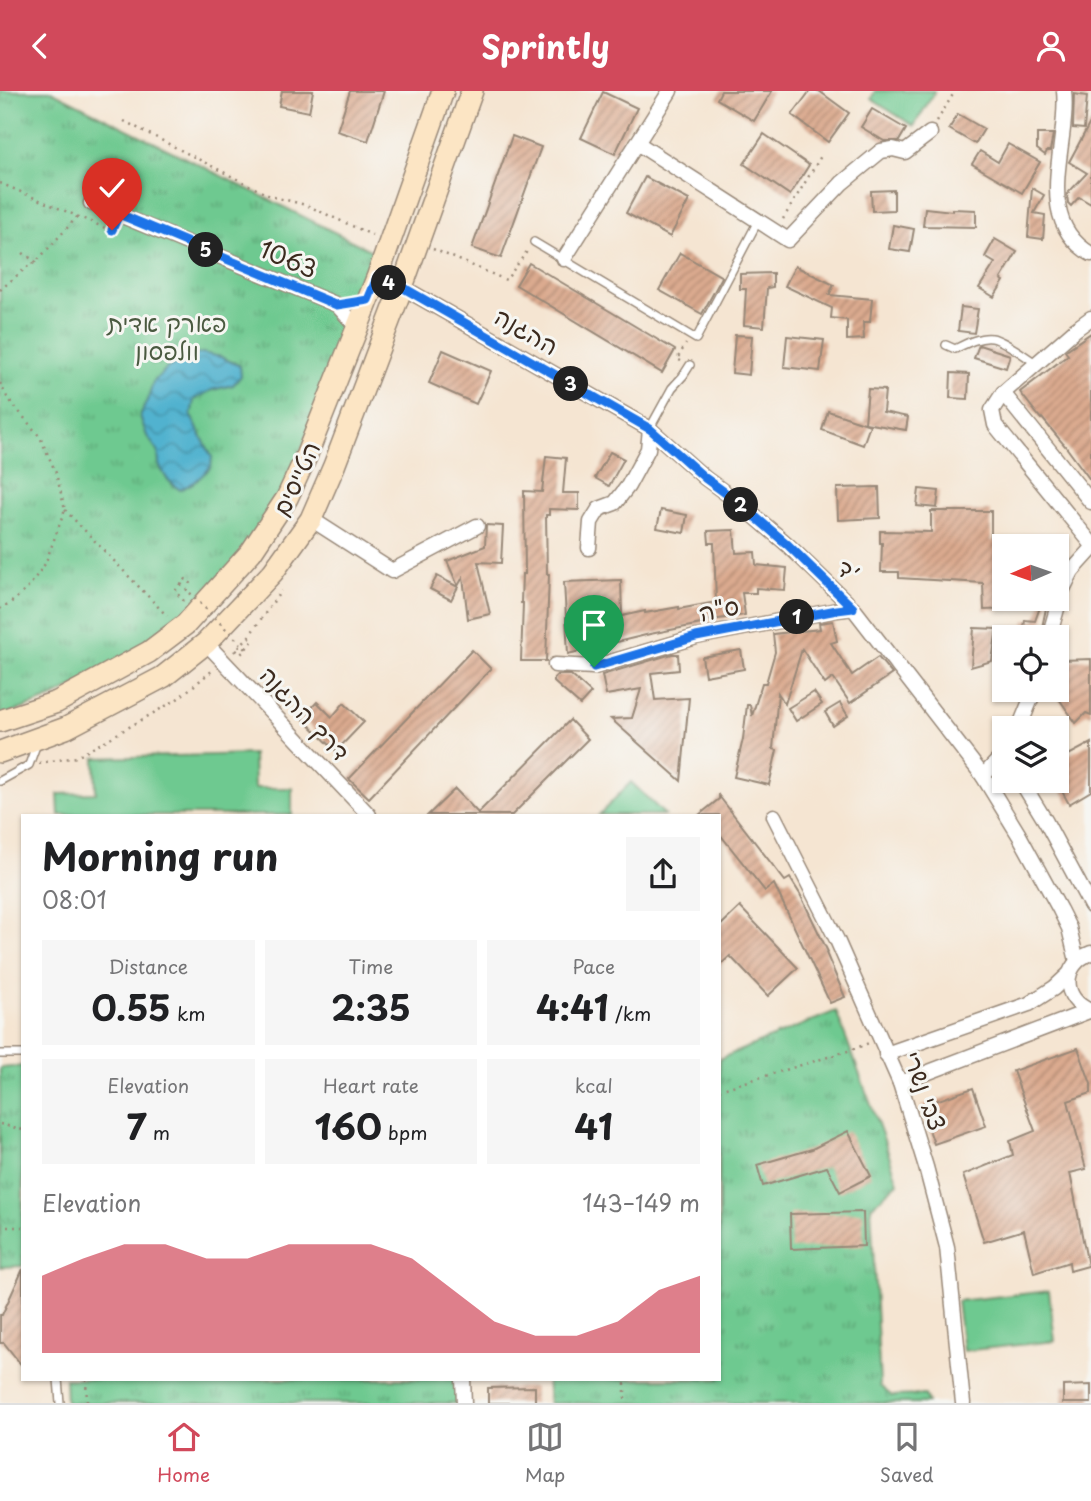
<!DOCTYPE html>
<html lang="en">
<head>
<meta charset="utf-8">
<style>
	:root { --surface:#fff; --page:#f6f6f6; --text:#202124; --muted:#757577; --line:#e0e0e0; --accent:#d1495b }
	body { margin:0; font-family:"Playpen Sans","Playpen Sans Hebrew",sans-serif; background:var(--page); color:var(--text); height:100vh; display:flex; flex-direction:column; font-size:26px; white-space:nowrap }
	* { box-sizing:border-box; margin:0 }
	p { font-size:23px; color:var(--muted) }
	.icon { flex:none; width:38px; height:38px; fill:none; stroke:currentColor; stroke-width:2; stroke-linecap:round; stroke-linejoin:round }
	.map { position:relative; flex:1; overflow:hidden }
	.drawer { position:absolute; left:21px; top:723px; width:700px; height:567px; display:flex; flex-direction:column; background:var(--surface); border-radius:0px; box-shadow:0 2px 5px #0004 }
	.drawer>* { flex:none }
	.needle { width:46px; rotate:268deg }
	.tools { position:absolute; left:992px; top:443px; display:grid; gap:14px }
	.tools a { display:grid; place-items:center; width:77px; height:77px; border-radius:0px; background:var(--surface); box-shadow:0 2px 5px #0004; font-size:35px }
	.pin { position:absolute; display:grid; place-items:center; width:60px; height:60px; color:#fff; margin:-72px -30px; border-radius:50% 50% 50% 0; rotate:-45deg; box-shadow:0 0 7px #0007 }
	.pin .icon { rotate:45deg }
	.km { position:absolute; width:35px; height:35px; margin:-18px; border-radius:50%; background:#222; color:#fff; font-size:19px; line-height:35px; text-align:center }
	.round { display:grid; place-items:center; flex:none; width:74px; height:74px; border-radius:0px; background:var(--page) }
	.head { display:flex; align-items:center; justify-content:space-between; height:119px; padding:0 21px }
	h1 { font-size:38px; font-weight:700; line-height:52px }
	.metrics { display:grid; grid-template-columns:repeat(3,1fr); gap:10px; height:119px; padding:7px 21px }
	.metrics div { display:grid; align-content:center; border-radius:0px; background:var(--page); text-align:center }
	.metrics b { font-size:35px; font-weight:700 }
	.metrics small { font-size:19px; font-weight:400 }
	.metrics p { font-size:19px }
	.chart { height:196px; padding:14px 21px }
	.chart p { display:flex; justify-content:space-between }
	.chart svg { width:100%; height:126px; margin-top:7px; fill:var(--accent); opacity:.7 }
	header { display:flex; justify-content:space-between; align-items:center; height:91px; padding:0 21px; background:var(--accent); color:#fff; font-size:32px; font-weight:700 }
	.tab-bar { display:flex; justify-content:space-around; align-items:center; height:98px; border-top:2px solid var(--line); background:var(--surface); font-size:19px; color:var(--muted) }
	.tab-bar a { display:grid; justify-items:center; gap:4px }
	.tab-bar .on { color:var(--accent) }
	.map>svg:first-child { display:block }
	.grass { fill:#6ec990; stroke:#547a57; stroke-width:2 }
	.park { fill:url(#park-tufts); stroke:#547a57; stroke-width:2 }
	.water { fill:url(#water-waves); stroke:#466e76; stroke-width:2 }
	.building { fill:url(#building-hatch) }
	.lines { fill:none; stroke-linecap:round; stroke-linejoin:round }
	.lane-casing { stroke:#988878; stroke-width:10 }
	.street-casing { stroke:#988878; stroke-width:17 }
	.secondary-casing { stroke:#988878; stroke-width:24 }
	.path { stroke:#988878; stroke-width:2.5; stroke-dasharray:2 5; stroke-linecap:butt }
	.lane { stroke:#fff; stroke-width:7 }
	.street { stroke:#fff; stroke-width:14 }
	.secondary { stroke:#fce5c4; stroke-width:21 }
	.path-bridge { stroke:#988878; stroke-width:2.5; stroke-dasharray:2 5; stroke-linecap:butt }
	.route-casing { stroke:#fff; stroke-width:14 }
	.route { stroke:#1a73e8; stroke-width:9 }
	.labels { text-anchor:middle; stroke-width:6; stroke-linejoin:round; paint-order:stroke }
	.street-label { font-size:24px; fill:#3b2a1e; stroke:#f6f6f2 }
	.park-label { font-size:24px; fill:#4a5a40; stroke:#f6f6f2 }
</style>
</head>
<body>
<header><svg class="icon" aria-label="back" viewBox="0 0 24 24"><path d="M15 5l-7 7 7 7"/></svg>Sprintly<svg class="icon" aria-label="person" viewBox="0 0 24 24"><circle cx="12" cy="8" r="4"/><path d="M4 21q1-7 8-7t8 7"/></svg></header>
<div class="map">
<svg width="1091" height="1312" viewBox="0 0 1091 1312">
	<defs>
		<pattern id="park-tufts" width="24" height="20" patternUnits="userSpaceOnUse" patternTransform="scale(1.75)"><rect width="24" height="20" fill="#6ec990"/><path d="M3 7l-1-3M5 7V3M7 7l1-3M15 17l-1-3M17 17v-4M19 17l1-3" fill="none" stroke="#5ca375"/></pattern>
		<pattern id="water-waves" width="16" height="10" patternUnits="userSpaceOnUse" patternTransform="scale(1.75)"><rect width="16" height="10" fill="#51b2cf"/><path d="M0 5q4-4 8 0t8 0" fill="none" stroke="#4491a7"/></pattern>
		<pattern id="building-hatch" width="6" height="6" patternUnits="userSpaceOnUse" patternTransform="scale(1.75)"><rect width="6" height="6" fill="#dbaa8f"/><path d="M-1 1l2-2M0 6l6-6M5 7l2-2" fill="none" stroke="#b38b74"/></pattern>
	</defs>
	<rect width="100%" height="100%" fill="#f6f6f2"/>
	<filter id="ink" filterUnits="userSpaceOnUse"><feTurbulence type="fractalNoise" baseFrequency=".0143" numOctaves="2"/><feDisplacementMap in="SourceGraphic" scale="14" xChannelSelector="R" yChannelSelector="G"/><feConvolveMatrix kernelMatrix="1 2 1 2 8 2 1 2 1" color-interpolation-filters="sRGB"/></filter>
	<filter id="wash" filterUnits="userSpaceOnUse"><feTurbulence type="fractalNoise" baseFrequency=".00686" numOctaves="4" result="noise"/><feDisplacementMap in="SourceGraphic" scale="28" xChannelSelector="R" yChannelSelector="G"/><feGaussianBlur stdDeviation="1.57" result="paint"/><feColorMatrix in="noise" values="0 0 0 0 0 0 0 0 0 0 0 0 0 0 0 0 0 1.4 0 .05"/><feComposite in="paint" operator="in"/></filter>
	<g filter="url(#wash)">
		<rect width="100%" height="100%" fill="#f5e5d2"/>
		<g class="grass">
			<path d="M875,0h60l-21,35 -43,-27z"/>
			<path d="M253,663l1,34h38v27h-233l-1,-21 38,-1 -1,-35z"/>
			<path d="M631,691l34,33h-66z"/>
			<path d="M1049,1200l6,50 -92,10 -6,-50z"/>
		</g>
		<g class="park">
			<path d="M0,0h51l327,163 -96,245 -49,67 -83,81 -96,50 -54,20z"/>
			<path d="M836,920l48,129 14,43 -27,24 9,179 12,10 33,-1 3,8h-379l-2,-24h172v-320z"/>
			<path d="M23,975v200l-23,1v-199z"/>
			<path d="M65,1288h398l1,24h-398z"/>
		</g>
		<path class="water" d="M202,262l19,4 19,9 1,10 -8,9 -21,5 -18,10 -3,16 21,41 -1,10 -16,15 -15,8 -13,-11 -8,-14 -1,-14 -11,-15 -7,-20 9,-20 4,-14 14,-14 18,-10z"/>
		<g id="blocks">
			<g class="building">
				<path d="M282,0h31l-4,21 -30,-6z"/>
				<path d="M350,0h34l-16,50 -31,-10z"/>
				<path d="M721,0h51l-18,30 -37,-22z"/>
				<path d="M810,0h9l30,22 -21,29 -36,-27z"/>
				<path d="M603,1l34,16 -22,46 -34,-16z"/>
				<path d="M1074,3l13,2 -3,33 -11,-1z"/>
				<path d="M872,18l34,20 -7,12h-15l-23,-14z"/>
				<path d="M958,23l26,15 -9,15 -26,-15z"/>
				<path d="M1091,30v83l-12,-7 -8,9 -3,-3 -1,-9 20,-21 -18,-11z"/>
				<path d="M764,43l45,31 -19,30 -46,-31z"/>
				<path d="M1037,43h16l-3,17h-3l-2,4 -8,-6z"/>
				<path d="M512,45l29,11 -40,111 -29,-10z"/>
				<path d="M1008,53l32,18 -18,31 -50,-29 8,-13 18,11z"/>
				<path d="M645,86l44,23 -19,37 -44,-24z"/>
				<path d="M1032,97l12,7 -10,18 11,2 -2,24 -15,-2z"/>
				<path d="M894,99v20l-22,1 -1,-20z"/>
				<path d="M925,117l27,3v-2l24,1v17l-53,-1z"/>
				<path d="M893,134l21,4 -4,23 -21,-3z"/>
				<path d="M995,148l22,13 -16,27 3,2 -10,16 -15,-9 16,-25 -10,-6z"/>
				<path d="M680,162l42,24 -20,37 -43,-24z"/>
				<path d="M529,172l146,87 -13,23 -146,-88z"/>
				<path d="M795,175l39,19 -5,10 43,4 -2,23h-7l1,17 -17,1v-20l-16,-2 1,-10 -47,-22z"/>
				<path d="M773,182v14l-6,1 -3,39 -20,-2 2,-36h-6v-15z"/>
				<path d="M961,216l17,2 -4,24 -16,-2z"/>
				<path d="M1091,242v148l-25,-34 -24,-29 -1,1 -21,-27 48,-37 -3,-4z"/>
				<path d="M735,244l17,1 -3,39 -17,-2z"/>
				<path d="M787,245l37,4 -4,31 -36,-4z"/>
				<path d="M979,254l31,10 -4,13 -32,-10z"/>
				<path d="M443,259l48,21 -15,33 -47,-21z"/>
				<path d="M951,282l18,1 -1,25 -18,-1z"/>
				<path d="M868,298l17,1 -2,22 25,5 -2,13 -41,-7z"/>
				<path d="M828,320l42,14 -7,20 -41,-15z"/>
				<path d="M610,361l14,7 -15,27 -14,-8z"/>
				<path d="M546,365l20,2 -3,35h16v17l-30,-1v6h-3l1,59h2l-3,87h-25l2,-58h-2l1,-29h3l-1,-83 18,1z"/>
				<path d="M879,396l1,31 -42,2 -1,-32z"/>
				<path d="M919,398l20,2 -2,17 -20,-2z"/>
				<path d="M661,419l26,5 -3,18 -27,-5z"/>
				<path d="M931,420h60v30l4,-1 9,28v31h4l1,10 -25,1 -1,-27 -84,-5v-6h-18l1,-29h-2v-12l51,1z"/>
				<path d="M486,434l17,1 -2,37 -23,-1 12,52 -22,5 -5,-42 -5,9 -11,-25 38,-15z"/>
				<path d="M734,439l2,23 19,-1 1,13 31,3 -2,22 -29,-2v5h-14l3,22 -40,6 1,2 -56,11 -82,20 -4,-72 57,-2 1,36 23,-5v2l34,-6v2l37,-7 -2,-59h-5l-1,-12z"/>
				<path d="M437,485l21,11 -7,13 -21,-11z"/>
				<path d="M1043,508h5l-8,38 -17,-2 2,-15 10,1z"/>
				<path d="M833,530l4,20 -6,2 21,32 26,-18 14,17 -42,29 -17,-25 -8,6 -23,-35 -17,55 -7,-11 -5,56 4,1 -8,35 -35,-8 9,-38 4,-34h3l2,11 10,-33h4l9,-31 -2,-18 47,-5 -1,-6z"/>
				<path d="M974,537l23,1 -5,32 -21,6z"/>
				<path d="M472,559l19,19 -122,129 -20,-19z"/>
				<path d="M741,559l3,19 -39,7 -3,-19z"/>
				<path d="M672,563h6l1,16 -28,3 4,27 34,-2 -8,83 -70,-62 21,-1 9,-29 -35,6 -4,-20z"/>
				<path d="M1091,568v56l-5,-2 -10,10 -19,-27v-19l4,-2 1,-15z"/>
				<path d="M557,584h14l20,18 -11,12 -26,-23v-4z"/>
				<path d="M814,601l8,12 -26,17 -8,-13z"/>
				<path d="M317,611l15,15 12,-14 20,19 -28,29 -34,-33z"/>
				<path d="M840,612l8,13 -15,10 -8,-14z"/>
				<path d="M570,629l18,19 -76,76h-84l27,-26 23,24z"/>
				<path d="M1091,652v48l-22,13 -12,-22v-21z"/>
				<path d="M719,705l66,85 5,-3 10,16 28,58 -2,1 19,44 -15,6 -56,-119 -9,7 -46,-58v-18h-20l20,-16z"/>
				<path d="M740,816l58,61 -30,28 -38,-40 -11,10v-39z"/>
				<path d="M1078,957l13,36v9l-23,8 18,68 -16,4 18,93 -18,5 -1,-9 -35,11 -10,-43 -40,12 -21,-67 50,-20 -3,-14 25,-10 -22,-60z"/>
				<path d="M973,997l13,38 -52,18 -13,-38z"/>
				<path d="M848,1040l23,45 -31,16 -13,-25 -64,19 -6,-21 55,-16z"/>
				<path d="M863,1121l1,34 -73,3 -1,-35z"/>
				<path d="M23,1178v98l-19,-24h-4v-28h2z"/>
				<path d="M1091,1294v18h-28v-17z"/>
				<path d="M535,1296v16h-47v-15z"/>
			</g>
		</g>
	</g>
	<g filter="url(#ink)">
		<use href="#blocks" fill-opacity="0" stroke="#988878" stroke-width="2"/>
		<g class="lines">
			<g class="lane-casing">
				<g id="lane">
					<path d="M534,151l162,97 62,-118"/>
					<path d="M946,254l9,4c10,-5 25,-13 37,-11 12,2 34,19 44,25"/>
					<path d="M650,337l22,-40 11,-12 7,-11"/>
					<path d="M0,690l29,-16 8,-22"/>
					<path d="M0,963h23"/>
					<path d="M58,1288l2,24"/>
				</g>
			</g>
			<g class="street-casing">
				<g id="street">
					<path d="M1064,0c6,54 -33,128 27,163"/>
					<path d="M637,52l151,97 54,-57 39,-32 12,-2 12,3 25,-19"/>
					<path d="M91,112l246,102 20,22"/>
					<path d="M564,168l106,-168"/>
					<path d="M377,187l25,9 248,142 55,49 33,24 50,43 65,63 130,168 36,59 41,75 9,18 8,33"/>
					<path d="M1091,227l-15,11 -73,64 -11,17 3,15 96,118"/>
					<path d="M1003,302l88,109"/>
					<path d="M311,428l81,52 85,-45"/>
					<path d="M589,457l2,-26 8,-13 16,-6 13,-17 20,-37 2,-20"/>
					<path d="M1049,546l13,-46 10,-20 19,-21"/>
					<path d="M206,552l163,172"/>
					<path d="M555,574l39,2 102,-30 141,-27 16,-2"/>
					<path d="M1019,637l16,-39"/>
					<path d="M983,685l21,-22"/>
					<path d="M1021,690l25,41 45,84"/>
					<path d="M774,725l63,124 63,143 26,84 21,80 16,156"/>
					<path d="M1091,862c-30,11 -30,47 0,58"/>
					<path d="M886,963l143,-50 25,-16 15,-14"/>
					<path d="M900,992l189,-72"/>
					<path d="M463,1288l1,24"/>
				</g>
			</g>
			<g class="secondary-casing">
				<g id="secondary">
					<path d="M0,630l57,-19 92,-50 37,-28 65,-72 36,-54 18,-39 72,-181 66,-187"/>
					<path d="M0,661l66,-24 97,-51 43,-34 67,-71 38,-53 23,-53 68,-179 70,-196"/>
				</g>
			</g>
			<g class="path">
				<path d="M124,30l146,75 36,9 66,30"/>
				<path d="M937,30l18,-30"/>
				<path d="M0,92l112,48 2,-4"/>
				<path d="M783,128l38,-63"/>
				<path d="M433,158l73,31 22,-30"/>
				<path d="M23,162l13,9"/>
				<path d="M0,199l27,-23 9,-5 42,-46"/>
				<path d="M681,270l-4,-2 9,-15"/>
				<path d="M0,292l7,14 33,40 16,36 9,37 -20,54 -18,25 -19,16 -8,4"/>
				<path d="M65,419l102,106"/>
				<path d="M181,493l9,9"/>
				<path d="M184,510l-9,-10 11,-12 9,8"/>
				<path d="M236,559l5,4 12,-13 -4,-5"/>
				<path d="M234,561l15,-16 32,-45"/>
				<path d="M39,672l38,-6 99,-57 37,-30"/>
				<path d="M719,999l132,-40 18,-7"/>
				<path d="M0,1033l23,6"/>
				<path d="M0,1136h23"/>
				<path d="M86,1288l1,24"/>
				<path d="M625,1292v20"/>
			</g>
			<use href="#lane" class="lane"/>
			<use href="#street" class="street"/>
			<use href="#secondary" class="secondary"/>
			<path class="path-bridge" d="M190,502l56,56"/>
		</g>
	</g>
	<g class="lines" filter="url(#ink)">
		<g class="route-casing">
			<path id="route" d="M112,139l7,-16 218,91 31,-5 9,-22 25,9 248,142 55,49 33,24 50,43 65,63 -16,2 -141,27 -102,30"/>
		</g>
		<use href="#route" class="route"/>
	</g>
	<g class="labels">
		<g class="street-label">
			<text transform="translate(288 169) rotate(23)" y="8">1063</text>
			<text transform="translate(526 241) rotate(30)" y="8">ההגנה</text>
			<text transform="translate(297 388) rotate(-65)" y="8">הטייסים</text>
			<text transform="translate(847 480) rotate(44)" y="8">ד'</text>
			<text transform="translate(719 519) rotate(-11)" y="8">ס"ה</text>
			<text transform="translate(304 623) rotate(47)" y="8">דרך ההגנה</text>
			<text transform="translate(924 1000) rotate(70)" y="8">צבי נשרי</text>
		</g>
		<g class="park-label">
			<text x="167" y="241">פארק אדית<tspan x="167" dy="28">וולפסון</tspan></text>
		</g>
	</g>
</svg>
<div class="tools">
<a><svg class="needle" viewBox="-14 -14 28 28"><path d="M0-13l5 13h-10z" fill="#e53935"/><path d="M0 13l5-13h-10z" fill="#757577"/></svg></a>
<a><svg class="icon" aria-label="locate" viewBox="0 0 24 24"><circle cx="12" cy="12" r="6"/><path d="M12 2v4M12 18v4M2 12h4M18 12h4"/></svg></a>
<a><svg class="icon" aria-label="layers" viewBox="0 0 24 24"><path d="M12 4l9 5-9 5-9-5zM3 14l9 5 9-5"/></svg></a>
</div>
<div class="pin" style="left:594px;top:576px;background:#1e9e55"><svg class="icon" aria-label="arrive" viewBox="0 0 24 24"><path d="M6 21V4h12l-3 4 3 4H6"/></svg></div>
<div class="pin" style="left:112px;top:139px;background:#d93025"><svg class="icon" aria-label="check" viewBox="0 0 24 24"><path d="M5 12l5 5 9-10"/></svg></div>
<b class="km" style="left:797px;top:526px">1</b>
<b class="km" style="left:741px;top:414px">2</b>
<b class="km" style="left:571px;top:293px">3</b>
<b class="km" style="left:389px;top:192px">4</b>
<b class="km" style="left:206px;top:159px">5</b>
<section class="drawer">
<div class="head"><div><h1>Morning run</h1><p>08:01</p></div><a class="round"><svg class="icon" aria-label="share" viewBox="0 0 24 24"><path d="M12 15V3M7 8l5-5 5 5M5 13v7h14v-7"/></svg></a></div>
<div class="metrics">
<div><p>Distance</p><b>0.55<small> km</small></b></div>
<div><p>Time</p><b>2:35</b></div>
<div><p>Pace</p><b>4:41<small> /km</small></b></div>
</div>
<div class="metrics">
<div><p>Elevation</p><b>7<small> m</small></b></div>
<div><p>Heart rate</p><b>160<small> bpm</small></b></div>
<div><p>kcal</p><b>41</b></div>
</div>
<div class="chart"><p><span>Elevation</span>143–149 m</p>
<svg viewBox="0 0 160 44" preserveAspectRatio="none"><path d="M0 44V17L10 11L20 6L30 6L40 11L50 11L60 6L70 6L80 6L90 11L100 22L110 33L120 38L130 38L140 33L150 22L160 17V44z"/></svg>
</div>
</section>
</div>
<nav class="tab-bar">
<a class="on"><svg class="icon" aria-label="home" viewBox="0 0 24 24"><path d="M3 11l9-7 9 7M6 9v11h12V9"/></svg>Home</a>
<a><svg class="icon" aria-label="map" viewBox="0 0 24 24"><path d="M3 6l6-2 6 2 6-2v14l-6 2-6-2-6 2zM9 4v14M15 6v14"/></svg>Map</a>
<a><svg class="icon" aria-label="saved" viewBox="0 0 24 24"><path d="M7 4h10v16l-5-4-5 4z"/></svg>Saved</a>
</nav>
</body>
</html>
